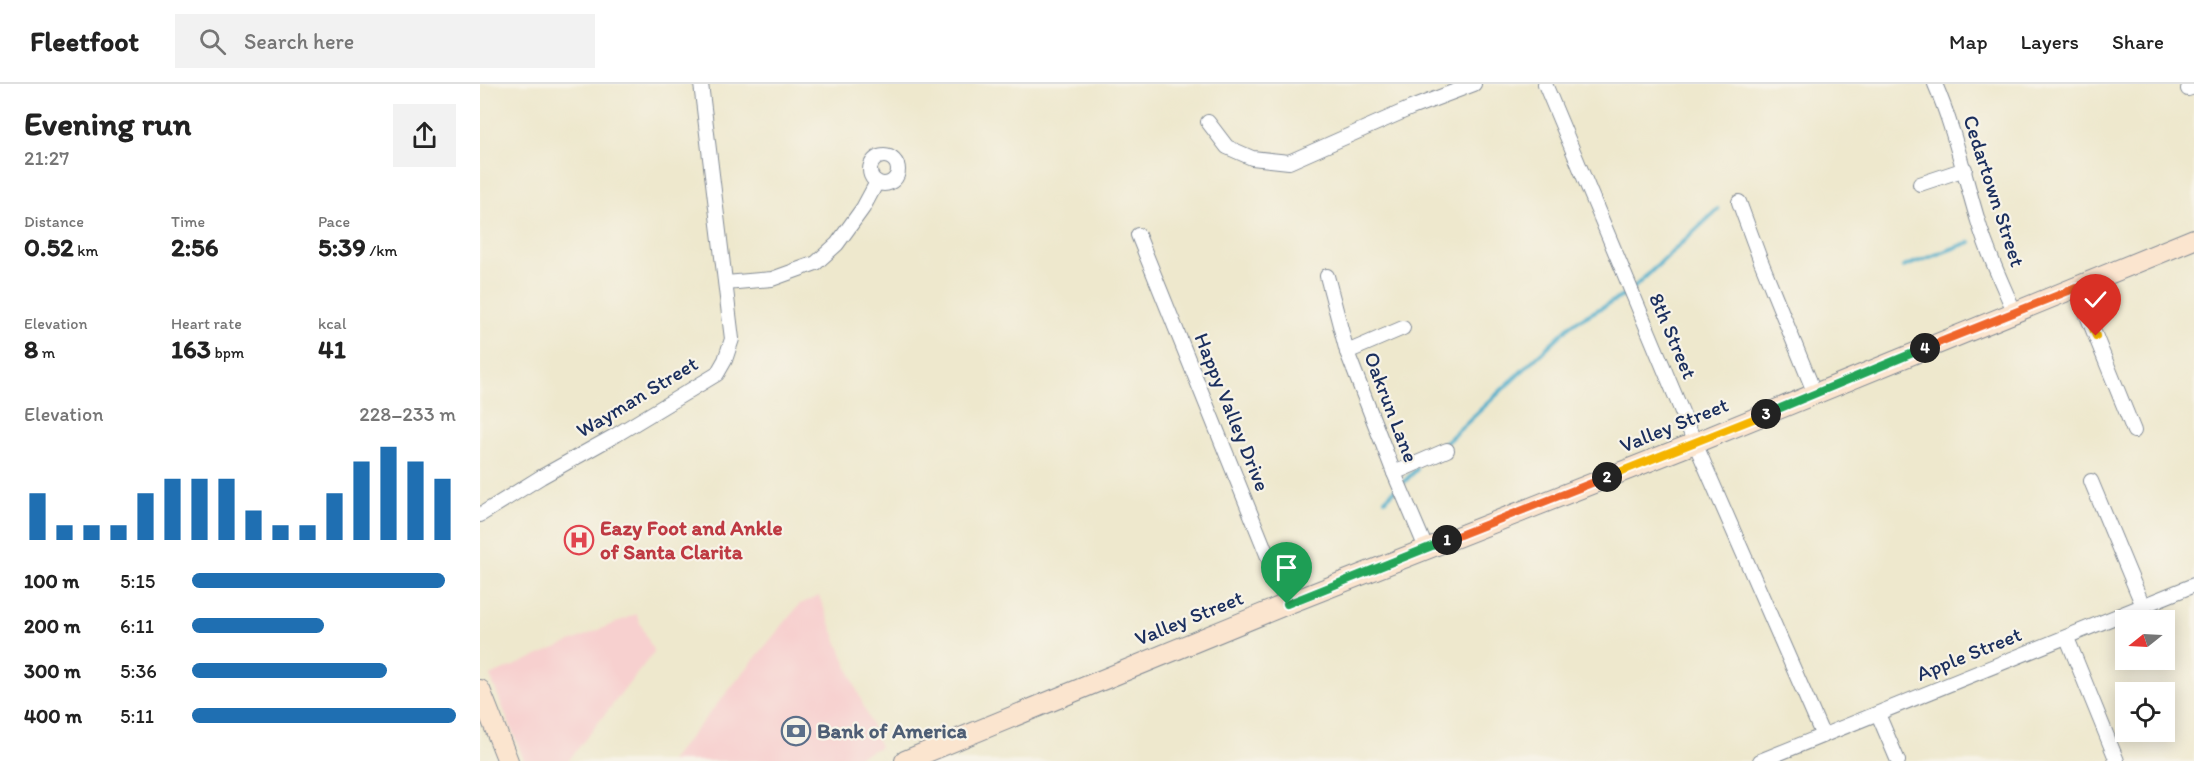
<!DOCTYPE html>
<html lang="en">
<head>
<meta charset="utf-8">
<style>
	:root { --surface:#fff; --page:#f2f2f2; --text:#222; --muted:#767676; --line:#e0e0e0; --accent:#1f6fb2 }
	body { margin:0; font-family:Itim,sans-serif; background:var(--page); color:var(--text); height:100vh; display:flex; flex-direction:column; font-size:22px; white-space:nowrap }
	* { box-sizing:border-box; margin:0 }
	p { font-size:20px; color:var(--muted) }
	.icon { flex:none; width:33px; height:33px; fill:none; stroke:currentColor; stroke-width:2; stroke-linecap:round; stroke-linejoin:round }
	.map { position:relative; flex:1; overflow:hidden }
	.panel { display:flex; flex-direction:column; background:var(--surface); width:480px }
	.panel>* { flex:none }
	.needle { width:39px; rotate:252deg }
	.buttons { position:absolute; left:1635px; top:526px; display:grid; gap:12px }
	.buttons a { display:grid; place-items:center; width:60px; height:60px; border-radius:0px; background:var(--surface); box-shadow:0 3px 15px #0003; font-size:30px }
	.pin { position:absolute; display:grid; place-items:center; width:51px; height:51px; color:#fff; margin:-62px -26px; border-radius:50% 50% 50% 0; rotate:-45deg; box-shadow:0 0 6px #0007 }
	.pin .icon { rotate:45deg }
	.km { position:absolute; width:30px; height:30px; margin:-15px; border-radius:50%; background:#222; color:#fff; font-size:16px; line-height:30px; text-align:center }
	.round { display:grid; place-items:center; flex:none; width:63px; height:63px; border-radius:0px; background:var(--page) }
	.summary { display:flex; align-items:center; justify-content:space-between; height:102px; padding:0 24px }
	h1 { font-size:33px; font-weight:700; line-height:45px }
	.figures { display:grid; grid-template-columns:repeat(3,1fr); gap:9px; height:102px; padding:6px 24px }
	.figures div { display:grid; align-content:center }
	.figures b { font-size:26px; font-weight:700 }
	.figures small { font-size:16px; font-weight:400 }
	.figures p { font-size:16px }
	.chart { height:168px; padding:12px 24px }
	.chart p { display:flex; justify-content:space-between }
	.chart svg { width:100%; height:108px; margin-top:6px; stroke:var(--accent); stroke-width:6 }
	ul { padding:0 24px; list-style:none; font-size:20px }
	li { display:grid; grid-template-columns:96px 72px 1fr; align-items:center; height:45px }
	li i { height:15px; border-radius:8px; background:var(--accent) }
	header { display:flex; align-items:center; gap:36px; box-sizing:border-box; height:84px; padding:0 30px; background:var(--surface); border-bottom:2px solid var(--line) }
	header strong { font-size:28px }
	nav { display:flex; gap:33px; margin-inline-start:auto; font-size:21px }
	.search { width:420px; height:54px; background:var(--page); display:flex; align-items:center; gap:15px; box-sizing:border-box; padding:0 21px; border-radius:0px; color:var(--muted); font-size:22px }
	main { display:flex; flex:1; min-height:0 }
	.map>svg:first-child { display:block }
	.built { fill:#f7d0cf }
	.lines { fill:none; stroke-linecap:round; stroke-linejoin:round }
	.stream { stroke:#4cadcb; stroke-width:4 }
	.street-casing { stroke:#848c96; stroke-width:16 }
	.secondary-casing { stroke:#848c96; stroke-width:22 }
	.street { stroke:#fff; stroke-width:14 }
	.secondary { stroke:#fbe5cf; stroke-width:20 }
	.split-1-casing { stroke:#fff; stroke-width:12 }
	.split-2-casing { stroke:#fff; stroke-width:12 }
	.split-3-casing { stroke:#fff; stroke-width:12 }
	.split-4-casing { stroke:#fff; stroke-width:12 }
	.split-5-casing { stroke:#fff; stroke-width:12 }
	.split-6-casing { stroke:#fff; stroke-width:12 }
	.split-1 { stroke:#22a559; stroke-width:8 }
	.split-2 { stroke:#f0652b; stroke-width:8 }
	.split-3 { stroke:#f5b400; stroke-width:8 }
	.split-4 { stroke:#22a559; stroke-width:8 }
	.split-5 { stroke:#f0652b; stroke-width:8 }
	.split-6 { stroke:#f5b400; stroke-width:8 }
	.labels { text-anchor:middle; stroke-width:4.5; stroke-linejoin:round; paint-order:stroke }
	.street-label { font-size:21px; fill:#1b2f5e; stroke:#f7f3e8 }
	.health-label { font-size:21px; font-weight:bold; fill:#be3a42; stroke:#f7f3e8; text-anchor:start }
	.service-label { font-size:21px; font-weight:bold; fill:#4e5e75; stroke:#f7f3e8; text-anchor:start }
</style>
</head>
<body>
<header>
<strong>Fleetfoot</strong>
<div class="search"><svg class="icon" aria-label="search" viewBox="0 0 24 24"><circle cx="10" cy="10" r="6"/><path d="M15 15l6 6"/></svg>Search here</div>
<nav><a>Map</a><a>Layers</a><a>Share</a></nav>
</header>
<main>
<section class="panel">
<div class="summary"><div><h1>Evening run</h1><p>21:27</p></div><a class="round"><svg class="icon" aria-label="share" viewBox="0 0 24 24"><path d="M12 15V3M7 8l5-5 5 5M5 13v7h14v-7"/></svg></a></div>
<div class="figures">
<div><p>Distance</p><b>0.52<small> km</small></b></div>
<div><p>Time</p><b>2:56</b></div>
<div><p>Pace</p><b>5:39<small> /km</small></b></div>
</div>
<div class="figures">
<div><p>Elevation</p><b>8<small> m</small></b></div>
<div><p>Heart rate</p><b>163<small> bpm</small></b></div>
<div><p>kcal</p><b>41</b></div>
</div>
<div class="chart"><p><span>Elevation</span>228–233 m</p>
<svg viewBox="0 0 160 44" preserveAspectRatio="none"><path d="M5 44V25M15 44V38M25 44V38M35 44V38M45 44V25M55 44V19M65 44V19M75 44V19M85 44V32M95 44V38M105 44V38M115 44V25M125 44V12M135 44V6M145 44V12M155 44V19"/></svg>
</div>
<ul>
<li><b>100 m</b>5:15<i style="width:96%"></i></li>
<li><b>200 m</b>6:11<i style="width:50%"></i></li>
<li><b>300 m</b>5:36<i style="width:74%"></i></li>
<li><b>400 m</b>5:11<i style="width:100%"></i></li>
</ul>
</section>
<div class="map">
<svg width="1714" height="677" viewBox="0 0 1714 677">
	<rect width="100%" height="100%" fill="#f7f3e8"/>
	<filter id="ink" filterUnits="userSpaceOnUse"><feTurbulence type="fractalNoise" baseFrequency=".0167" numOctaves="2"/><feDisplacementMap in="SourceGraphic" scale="12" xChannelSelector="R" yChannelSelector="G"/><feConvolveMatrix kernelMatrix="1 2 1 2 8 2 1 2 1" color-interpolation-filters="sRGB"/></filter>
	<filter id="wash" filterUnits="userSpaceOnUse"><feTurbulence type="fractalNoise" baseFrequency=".008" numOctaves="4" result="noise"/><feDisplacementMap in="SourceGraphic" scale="24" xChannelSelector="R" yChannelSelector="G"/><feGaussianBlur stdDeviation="1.35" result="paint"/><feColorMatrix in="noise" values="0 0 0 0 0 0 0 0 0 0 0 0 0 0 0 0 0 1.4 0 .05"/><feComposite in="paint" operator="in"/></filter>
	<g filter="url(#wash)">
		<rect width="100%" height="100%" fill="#eee8cd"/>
		<g class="built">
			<path d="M339,512l61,151 -31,14h-179l130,-157z"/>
			<path d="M156,530l18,38 -86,109h-45l1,-1 -34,-84z"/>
		</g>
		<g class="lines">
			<g class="stream">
				<path d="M1423,183l67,-25"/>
				<path d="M962,362l130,-122 56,-31 90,-84"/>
				<path d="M923,399l14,-14"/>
				<path d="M905,416l12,-12"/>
			</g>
		</g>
	</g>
	<g filter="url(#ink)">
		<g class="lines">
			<g class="street-casing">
				<g id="street">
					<path d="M1065,0l150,359 128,293"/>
					<path d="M1455,0c19,44 29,91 43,137 9,31 23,60 36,90"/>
					<path d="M1708,5l6,-2"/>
					<path d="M728,38l19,25 25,11 37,4 122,-54 63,-24"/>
					<circle cx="404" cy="86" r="14"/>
					<path d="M1440,100l45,-15"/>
					<path d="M1259,118l21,57 55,135"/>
					<path d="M658,151l149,369"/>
					<path d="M847,192l20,76 47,121 32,75"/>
					<path d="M246,199l46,-4 44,-16 21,-19 26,-36 14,-26"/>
					<path d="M1596,204l58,143"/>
					<path d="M867,268l56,-24"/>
					<path d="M914,389l53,-23"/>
					<path d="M1611,397l52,125"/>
					<path d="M0,431l61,-38 75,-42 101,-61 8,-14 7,-21 -31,-255"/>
					<path d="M1587,554l50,123"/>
					<path d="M1398,630l20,47"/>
					<path d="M1280,677l434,-176"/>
				</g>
			</g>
			<g class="secondary-casing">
				<g id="secondary">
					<path d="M0,606l28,71"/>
					<path d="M425,677l382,-157 408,-161 499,-204"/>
				</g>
			</g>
			<use href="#street" class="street"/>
			<use href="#secondary" class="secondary"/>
		</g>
	</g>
	<g class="lines" filter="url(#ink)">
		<g class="split-1-casing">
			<path id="split-1" d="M807,520l160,-64"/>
		</g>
		<g class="split-2-casing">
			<path id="split-2" d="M967,456l160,-63"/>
		</g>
		<g class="split-3-casing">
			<path id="split-3" d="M1127,393l159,-63"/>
		</g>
		<g class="split-4-casing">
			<path id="split-4" d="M1286,330l159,-66"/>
		</g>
		<g class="split-5-casing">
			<path id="split-5" d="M1445,264l151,-60 4,8"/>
		</g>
		<g class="split-6-casing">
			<path id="split-6" d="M1600,212l16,40"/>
		</g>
		<use href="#split-1" class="split-1"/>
		<use href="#split-2" class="split-2"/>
		<use href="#split-3" class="split-3"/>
		<use href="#split-4" class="split-4"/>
		<use href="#split-5" class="split-5"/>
		<use href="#split-6" class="split-6"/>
	</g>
	<defs>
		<g id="hospital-ring" transform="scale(1.5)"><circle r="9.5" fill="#f7f3e8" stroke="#e0444e" stroke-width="1.5"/><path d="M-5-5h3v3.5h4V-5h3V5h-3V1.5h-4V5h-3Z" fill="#e0444e"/></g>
		<g id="bank-ring" transform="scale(1.5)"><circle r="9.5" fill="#f7f3e8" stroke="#5c6f8a" stroke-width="1.5"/><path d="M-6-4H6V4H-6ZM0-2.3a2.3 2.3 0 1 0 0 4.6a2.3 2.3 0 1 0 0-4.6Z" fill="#5c6f8a"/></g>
	</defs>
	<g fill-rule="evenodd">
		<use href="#hospital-ring" x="99" y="456"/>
		<use href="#bank-ring" x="316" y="647"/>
	</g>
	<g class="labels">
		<g class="street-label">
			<text transform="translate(1514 107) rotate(72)" y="7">Cedartown Street</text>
			<text transform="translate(1193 252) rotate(67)" y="7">8th Street</text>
			<text transform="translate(157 313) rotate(-31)" y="7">Wayman Street</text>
			<text transform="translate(911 323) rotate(69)" y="7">Oakrun Lane</text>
			<text transform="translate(752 328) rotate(68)" y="7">Happy Valley Drive</text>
			<text transform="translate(1194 341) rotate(-22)" y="7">Valley Street</text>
			<text transform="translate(709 534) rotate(-22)" y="7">Valley Street</text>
			<text transform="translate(1489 570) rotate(-22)" y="7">Apple Street</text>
		</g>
		<g class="health-label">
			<text x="120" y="451">Eazy Foot and Ankle<tspan x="120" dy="24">of Santa Clarita</tspan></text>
		</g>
		<g class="service-label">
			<text x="337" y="654">Bank of America</text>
		</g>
	</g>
</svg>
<div class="buttons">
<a><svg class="needle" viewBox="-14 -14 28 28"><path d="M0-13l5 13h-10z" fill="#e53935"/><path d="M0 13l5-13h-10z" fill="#767676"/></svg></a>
<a><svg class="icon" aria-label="locate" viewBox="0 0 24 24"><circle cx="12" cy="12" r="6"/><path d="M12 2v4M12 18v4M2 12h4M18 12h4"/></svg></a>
</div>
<div class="pin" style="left:807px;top:520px;background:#1e9e55"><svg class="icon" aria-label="arrive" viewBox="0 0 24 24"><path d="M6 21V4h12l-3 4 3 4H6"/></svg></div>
<div class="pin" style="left:1616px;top:252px;background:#d93025"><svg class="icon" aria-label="check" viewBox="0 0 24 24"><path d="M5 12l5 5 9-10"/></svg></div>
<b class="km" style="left:967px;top:456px">1</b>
<b class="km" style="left:1127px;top:393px">2</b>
<b class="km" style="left:1286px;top:330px">3</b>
<b class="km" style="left:1445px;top:264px">4</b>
</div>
</main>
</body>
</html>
